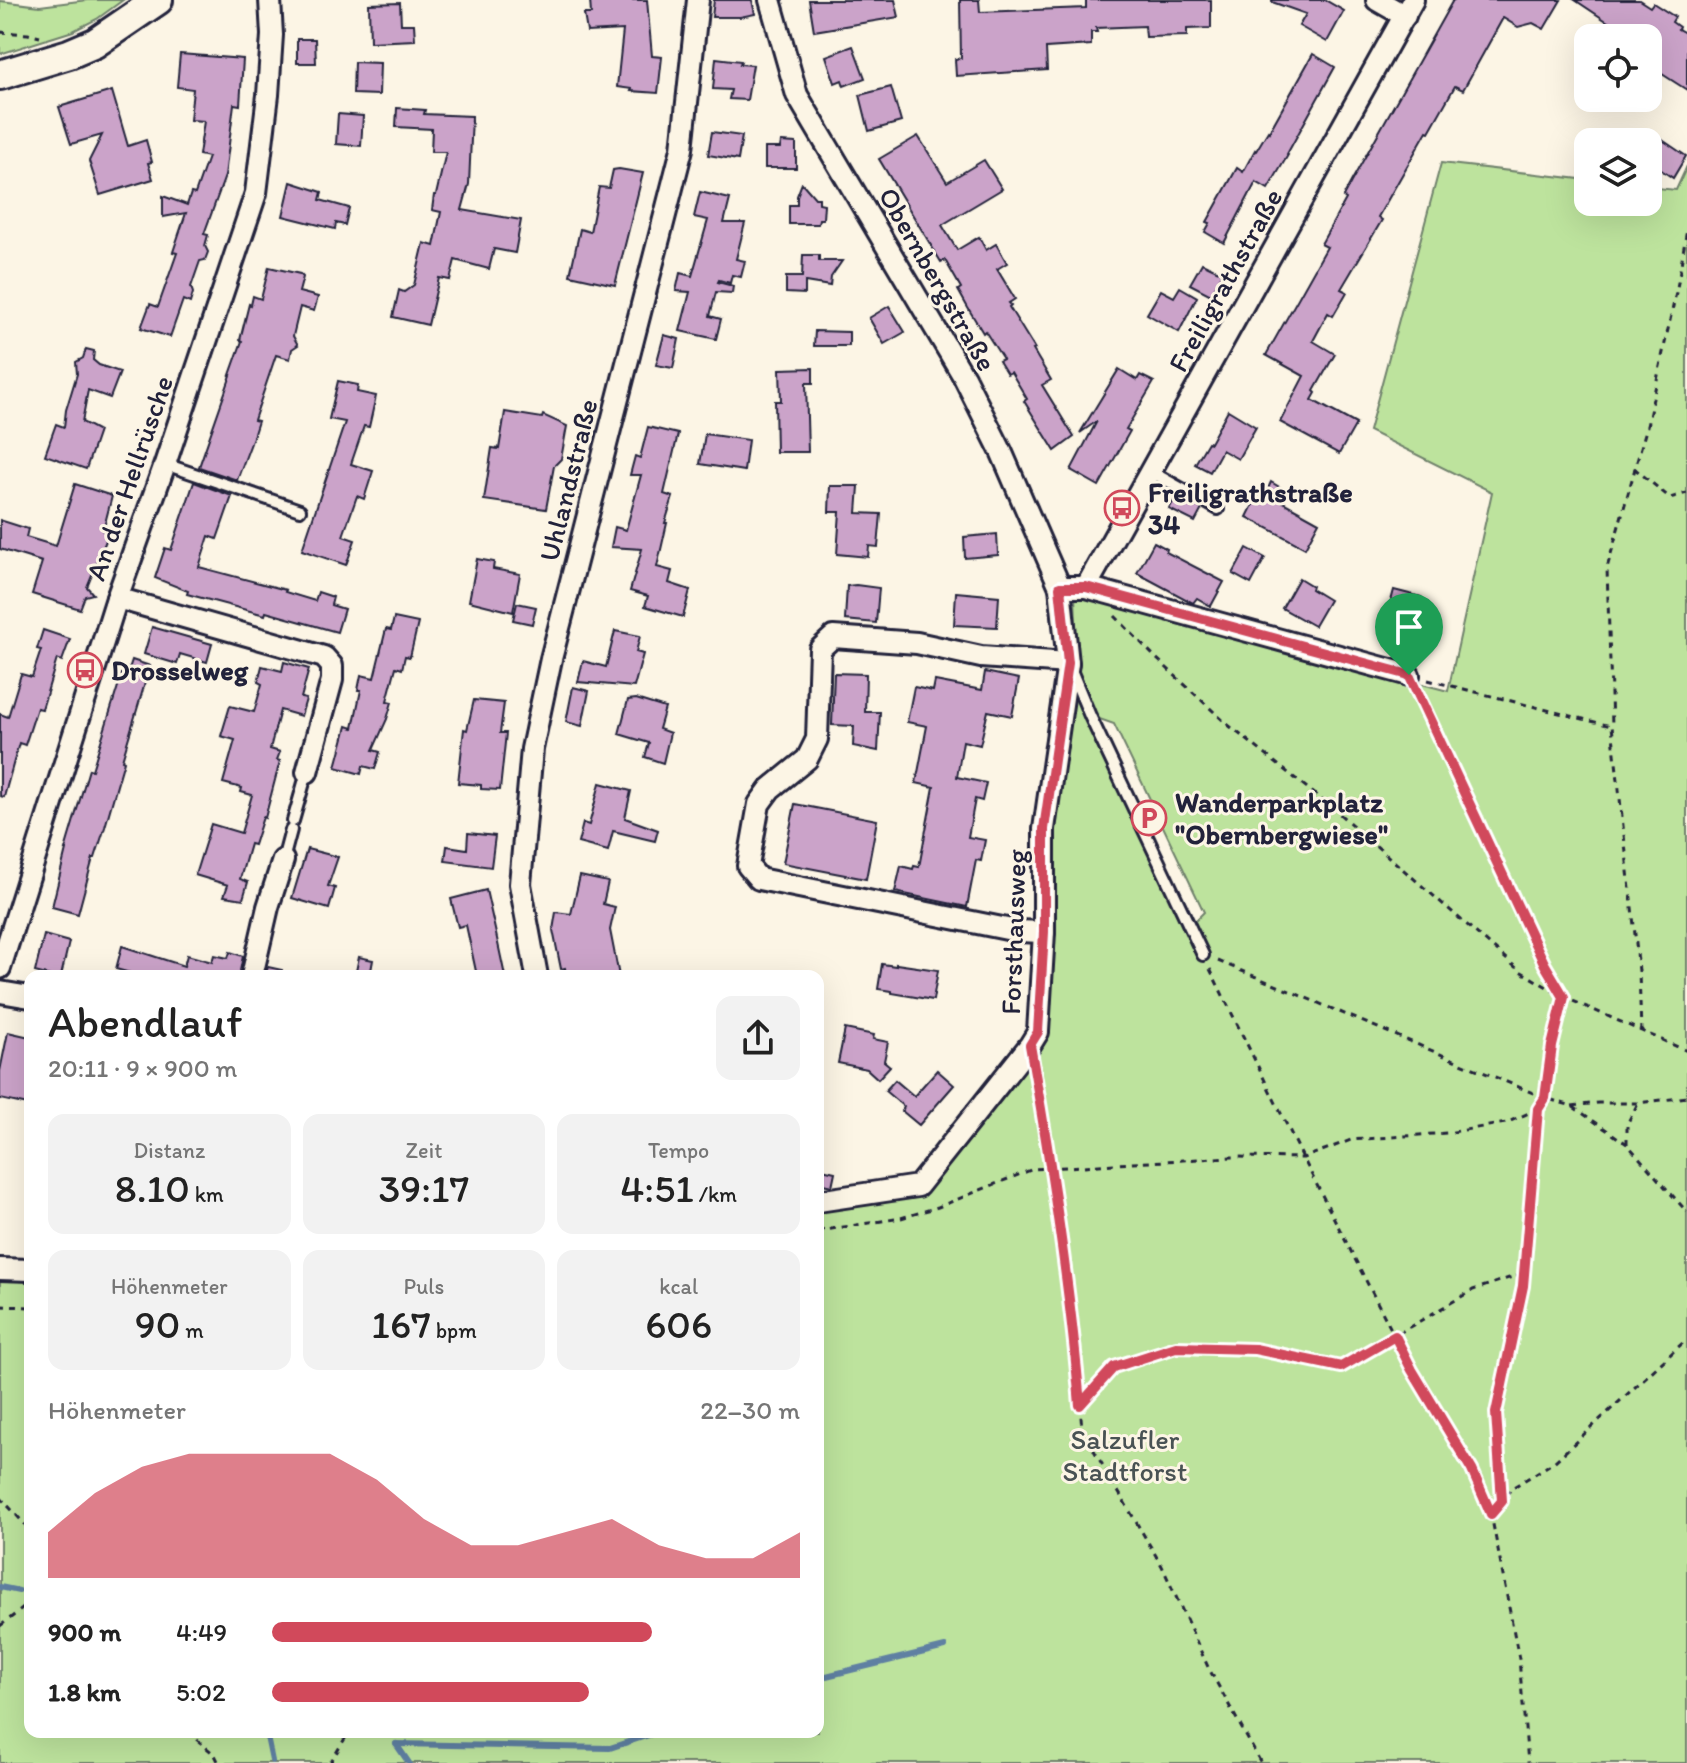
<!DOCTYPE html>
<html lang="de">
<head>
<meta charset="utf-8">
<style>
	:root { --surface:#fff; --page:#f2f2f2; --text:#222; --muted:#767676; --accent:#d1495b }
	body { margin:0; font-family:Itim,sans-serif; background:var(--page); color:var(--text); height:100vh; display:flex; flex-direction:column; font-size:30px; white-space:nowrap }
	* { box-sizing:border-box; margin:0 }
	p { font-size:26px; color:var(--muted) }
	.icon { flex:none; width:44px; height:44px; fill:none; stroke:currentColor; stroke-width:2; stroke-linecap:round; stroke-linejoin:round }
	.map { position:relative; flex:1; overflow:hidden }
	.panel { position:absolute; left:24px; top:970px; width:800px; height:768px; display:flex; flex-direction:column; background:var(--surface); border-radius:16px; box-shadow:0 8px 32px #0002 }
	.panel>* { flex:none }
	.tools { position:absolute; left:1574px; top:24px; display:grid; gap:16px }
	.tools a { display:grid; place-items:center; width:88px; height:88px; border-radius:16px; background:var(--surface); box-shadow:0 8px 32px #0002; font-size:40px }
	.pin { position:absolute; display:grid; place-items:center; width:68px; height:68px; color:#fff; margin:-82px -34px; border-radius:50% 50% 50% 0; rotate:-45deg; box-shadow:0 0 8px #0007 }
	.pin .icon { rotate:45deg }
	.round { display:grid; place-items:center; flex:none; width:84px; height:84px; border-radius:16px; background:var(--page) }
	.headline { display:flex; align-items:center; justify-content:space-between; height:136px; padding:0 24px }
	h1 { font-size:44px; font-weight:600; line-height:60px }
	.stats { display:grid; grid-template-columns:repeat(3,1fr); gap:12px; height:136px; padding:8px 24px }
	.stats div { display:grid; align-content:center; border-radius:16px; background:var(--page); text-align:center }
	.stats b { font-size:40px; font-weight:600 }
	.stats small { font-size:22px; font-weight:400 }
	.stats p { font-size:22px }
	.chart { height:224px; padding:16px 24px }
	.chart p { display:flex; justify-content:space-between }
	.chart svg { width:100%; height:144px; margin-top:8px; fill:var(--accent); opacity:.7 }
	ul { padding:0 24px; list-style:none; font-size:26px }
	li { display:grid; grid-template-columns:128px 96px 1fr; align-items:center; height:60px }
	li i { height:20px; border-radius:10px; background:var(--accent) }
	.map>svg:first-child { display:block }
	.green { fill:#bde39d; stroke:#70826c; stroke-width:2; fill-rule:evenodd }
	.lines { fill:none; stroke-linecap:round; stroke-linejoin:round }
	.stream { stroke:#5f80a2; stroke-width:6 }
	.building { fill:#cba3c9; stroke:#22223b; stroke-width:2 }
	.service-casing { stroke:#22223b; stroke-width:16 }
	.minor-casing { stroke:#22223b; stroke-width:26 }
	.secondary-casing { stroke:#22223b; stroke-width:34 }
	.path { stroke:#22223b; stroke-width:3; stroke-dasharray:6 6; stroke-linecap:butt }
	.service { stroke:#fcf5e5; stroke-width:10 }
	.minor { stroke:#fcf5e5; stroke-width:20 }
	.secondary { stroke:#fcf5e5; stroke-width:28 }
	.route-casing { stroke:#fff; stroke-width:16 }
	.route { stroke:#d1495b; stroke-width:10 }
	.labels { text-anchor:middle; stroke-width:6; stroke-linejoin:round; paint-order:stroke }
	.street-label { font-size:28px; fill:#22223b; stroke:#fcf5e5 }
	.poi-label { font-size:28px; font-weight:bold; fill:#22223b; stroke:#fcf5e5; text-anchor:start }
	.park-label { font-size:28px; fill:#495254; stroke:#fcf5e5 }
</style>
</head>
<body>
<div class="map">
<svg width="1687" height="1763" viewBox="0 0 1687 1763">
	<rect width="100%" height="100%" fill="#fcf5e5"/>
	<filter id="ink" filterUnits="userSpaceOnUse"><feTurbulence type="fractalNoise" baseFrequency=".0125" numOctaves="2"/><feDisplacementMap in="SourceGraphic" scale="16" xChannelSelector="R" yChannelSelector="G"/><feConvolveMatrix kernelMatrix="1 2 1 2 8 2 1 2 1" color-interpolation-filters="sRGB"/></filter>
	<g filter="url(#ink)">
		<g class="green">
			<path d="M87,0h36l-26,19 -24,12 -73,23v-53l40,5z"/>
			<path d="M1441,163l147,17v22h60v-15l28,3 11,-24v1597h-1687v-486l30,2v453h788v-524l103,-16 121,-155 12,-206 23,-171 -2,-68 373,99 44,-199 -123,-61zM1091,716l23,8 90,188 -13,13z"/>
		</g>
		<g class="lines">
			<g class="stream">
				<path d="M0,1587l19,4"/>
				<path d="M818,1678l127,-31"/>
				<path d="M266,1732l6,29"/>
				<path d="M396,1744l214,4 48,-16"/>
				<path d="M396,1744l13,19"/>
			</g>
		</g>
		<g class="building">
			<path d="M590,0h57l5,56 10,1 -4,36 -27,-2 1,-2 -15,-2 6,-57 -36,2 -3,-18h7z"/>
			<path d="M714,0h38l3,14 -15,3h-28z"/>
			<path d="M809,0h86l4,17 -85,14z"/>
			<path d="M960,0h19l1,12 106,-4v-8h125v28l-24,1v7l-41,1 -1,-11 -49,2 1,4h-6v13l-45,3 1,22 -91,6 -1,-17 6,-1z"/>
			<path d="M1272,0h53l19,11 -17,31 -28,-16 7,-12 -34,-12z"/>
			<path d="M1453,0h108l-17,29 -11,-6 -15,4 -15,-9 -40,72 -8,-4 -26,46 -2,-1 -49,86 4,3 -41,69 6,3 -14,24 -5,-3 -15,28 22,13 -21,37 2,2 -4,7 44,24 -17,30 -59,-32 24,-46 -38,-21 61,-108 -6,-3 25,-45 -3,-2 8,-15z"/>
			<path d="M1575,0h64l11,7 3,-4 22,14 -3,5 7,5 -1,2 9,5v56l-39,-25v-27h-16z"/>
			<path d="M400,3l1,21h13l1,16 -45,2 -1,-38z"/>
			<path d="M297,39h18l1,24h-19z"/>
			<path d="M853,46l12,32 -21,8 -2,-6 -7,3 -9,-27z"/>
			<path d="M180,54l63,5 -3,46 -6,-1 -9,72 -21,58 4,1 -3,11 3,6 -3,8 -5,1 -9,26 2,6 -3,10 -7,-3 -13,37 -29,-9 9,-24 8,3 19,-54 -4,-1 13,-39 -23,4v-21l24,9 4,-12 4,1 13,-37 -9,-2 5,-34 -14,-1 3,-31 -16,-2z"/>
			<path d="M1313,54l22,13 -48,87 1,1 -20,34 -12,-7 -32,61 -19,-11 5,-9 -3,-1 30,-54 6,4 12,-22 1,1 12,-20 1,1z"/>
			<path d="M716,58l25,3 -1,3 13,1 -6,35 -18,-1 2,-9 -18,-1z"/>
			<path d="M354,62l26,1 -1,32 -26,-1z"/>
			<path d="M891,87l10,35 -32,9 -9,-36z"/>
			<path d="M112,91l16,55 18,-6 6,22 -4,1 5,16 -53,16 -11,-34 13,-26 -31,9 -12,-37z"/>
			<path d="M397,108l28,2 -1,4 48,2 -3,68 -7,26 59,10 -6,33 -21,-4 -5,20 -34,-9 -5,20 -11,-2 -11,47 -35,-8 6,-27 5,2 10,-7 10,-42 10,3 7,-34 -9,-2 2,-15h2l10,-43h-15l1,-23 -36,-2z"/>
			<path d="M338,114l25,2 -2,30 -25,-2z"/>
			<path d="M712,132l30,4 -4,24 -30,-5z"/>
			<path d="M918,136l29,46 37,-22 18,29 -60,36 15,25 22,-13 7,13 10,-6 11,19 -10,6 18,30 -6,4 2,2 -2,2 26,42 -2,1 18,30 -9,5 32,52 -19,14 -31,-50 3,-2 -16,-27 -4,2 -8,-13 4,-2 -18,-28 -2,2 -15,-25 -10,-18 3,-2 -16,-28 -4,2 -62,-103z"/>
			<path d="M1661,139l25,17 -13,22 -25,-17v-5z"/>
			<path d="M781,142l15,1v25h-31v-20h15z"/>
			<path d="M619,169l24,4 -28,112 -45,-10 10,-46 10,3 9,-45 10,1 4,-18z"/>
			<path d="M291,182l31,10 -2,8 29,8 -4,17 -9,-2 -1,6 -52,-13z"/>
			<path d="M802,183l13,15h4v5l5,1 -1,15h-4l-1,5h-29v-19h8v-9z"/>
			<path d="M700,192l30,7 -6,24h21l-9,36 9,2 -4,16 -9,-2 -2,8 -11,-3 -1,2 15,4 -1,7 -16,-1 -6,24 11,3 -5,20 -36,-8 10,-39 -14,-1 4,-18 12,3 16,-56 -14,-3z"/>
			<path d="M803,255h16v6h23l-11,16 -1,9 -25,-4v12l-19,-1v-16h16z"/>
			<path d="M1202,263l21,10 -12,22 -21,-11z"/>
			<path d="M269,267l31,7 3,3 -4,15 19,5 -4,14 -14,-4 -7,29 5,9 -6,4 -2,10 -14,-4 -22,65 4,1 -7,22 -14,37 -38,-13 32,-92h-1l12,-34 -2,-1 9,-36 2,1 2,-9 8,3z"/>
			<path d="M1180,287l17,10 -18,35 -32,-18 14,-24 13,7z"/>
			<path d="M889,306l16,26 -21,12 -15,-26z"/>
			<path d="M815,331l34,1v14h-35z"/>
			<path d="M664,335l15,4 -6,29 -17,-3z"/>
			<path d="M86,349l8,2 -1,9 6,5 21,7 -10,26 -22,-8 -6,32 17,9 -13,38 -41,-14 11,-31 8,3 2,-17 11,-36 -1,-12 7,-4z"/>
			<path d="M813,368v15h-7l2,69h-32l-1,-51h6l-1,-32z"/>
			<path d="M1119,369l18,11 3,-5 14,7 -28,47 4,2 -31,55 -28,-16 26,-49 -17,12z"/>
			<path d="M338,381l20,4 -1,7 19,4 -7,31 -5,-1 -13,38 22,7 -9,28 -7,-3 -14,40 12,4 -9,25 -44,-15 43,-128 -16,-3z"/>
			<path d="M1228,410l28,17 -18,32 -16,-9 -12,22 -15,-8 13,-22 2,1z"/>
			<path d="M505,412l37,6 1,-3 24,11 -6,33 -7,7 -8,43 -62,-9 8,-52 7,1z"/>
			<path d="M648,427l30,7 -14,60 9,3 -8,26h2l-10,44 15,4 -3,12 21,7 -7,27 -38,-11 3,-10 -18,-5 12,-42 -31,-2 4,-20 11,3 15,-55h-11l5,-19 5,2z"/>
			<path d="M705,434l43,6 -4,31 -44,-7z"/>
			<path d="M194,482l38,14 -15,43 -8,-3 -10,31 87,23 -1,2 30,9 3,-9 15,5 -2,8 13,4 -7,23 -71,-20 -1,3 -78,-21 1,-3 -33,-13 10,-30 6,2z"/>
			<path d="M1271,482l15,9 -5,10 38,21 -14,26 -58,-31 13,-26 6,2z"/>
			<path d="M75,484l37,12 -9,35 6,2 -22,54 6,7 -8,2 -5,13 -48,-15 10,-32 -42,-13v-29l28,9 -2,8 30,9z"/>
			<path d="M830,486h29l-2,27 24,1 -3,33 -9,-1 -1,11 -31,-3 3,-42h-11z"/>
			<path d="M1177,495l25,14 -7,13 -26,-13z"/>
			<path d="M997,534l1,21 -33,3 -1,-21z"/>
			<path d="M1154,542l13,7 -1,3 58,30 -13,24 -14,-8 -4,5 -56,-30z"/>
			<path d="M1247,548l18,10 -14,26 -18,-10z"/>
			<path d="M477,559l17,3 -1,7 27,5 -7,38 -44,-11z"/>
			<path d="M1299,578l13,8 -1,3 18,11 -15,26 -32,-18z"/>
			<path d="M856,585l23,3 -3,35 -31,-3 2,-34z"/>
			<path d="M1394,590l27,7 -6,26 -28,-7z"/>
			<path d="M956,592l43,4 -2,31 -43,-2z"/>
			<path d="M517,603l19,4 -4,17 -19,-4z"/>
			<path d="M394,618l24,5 -8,34 -5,-1 -3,13 -6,-2 -9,34 5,1 -5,17 -14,31 7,2 -5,17 -12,-3 -2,8 -25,-7 11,-41 6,2 8,-38h-3l3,-15 13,3 12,-49 5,1z"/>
			<path d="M152,627l60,17 -5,18 -27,-8 -3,10 -33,-10z"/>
			<path d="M43,630l27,9 -8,22 -5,-2 -15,50 -5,-1 -12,37 -6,-2 -15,54 -4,-1v-82l8,3 13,-43 11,3 9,-27 -4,-1z"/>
			<path d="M615,631l25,5 -4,16 7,2 -9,33 -56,-5 5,-21 23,6z"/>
			<path d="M132,660l18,6 -28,94 2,1 -19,66 -10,31h-2l-15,56 -26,-7 14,-57h-1l24,-81 3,1 32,-103 5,2z"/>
			<path d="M284,662l25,7 -8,29 5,1 -5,17 -21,-6 -10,39 10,3 -3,8 3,1 -15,57 -2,-1 -9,28 -4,-1 -10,35 8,3 -5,17 -19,-3 4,-11 -33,-10 16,-51 30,9 11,-38 -11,-3 1,-4 -19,-5 12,-43 -14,-4 9,-30 24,6 8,-28 -4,-2 4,-16 20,5z"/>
			<path d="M985,672l34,7 -7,37 -24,-5 -8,34 -17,-4 -6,36 29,6 -4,18 -7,-2 -7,38 17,3 -4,21 -5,-1 -9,47 -72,-15 6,-26 12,3 1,-3 5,1 15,-80 -18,-4 11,-57 -20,-4 7,-35 19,4 2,-10 47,9z"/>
			<path d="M834,673l32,1 -1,38h15l-2,39 -25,-5 1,-20 -22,-1z"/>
			<path d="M573,687l16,4 -7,35 -16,-4z"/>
			<path d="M636,699l29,9 -6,21 11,4 -7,30 -18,-6 4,-14 -30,-9 9,-34z"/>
			<path d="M474,700l30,3 -4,30h6l-6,57 -19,-1v-4l-23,-2 6,-54 3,1z"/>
			<path d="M600,783l31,8 -6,27 33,12 -3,11 -42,-10 -5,20 -30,-8 5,-20 6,2z"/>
			<path d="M795,804l82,16 -11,59 -83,-16z"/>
			<path d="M468,833l27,3 -4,31 -46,-6 2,-15 20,3z"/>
			<path d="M307,849l31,8 -10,29 7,2 -6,21 -37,-11z"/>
			<path d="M580,876l28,6 -5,22 12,3 -5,23 9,46h-53l-1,-8 -4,1 -8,-39 3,-18 15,2z"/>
			<path d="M486,890l10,44 9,42h-28l-11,-51 -8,2 -7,-28z"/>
			<path d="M44,935l25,7 -8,34h-11l-15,-4z"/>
			<path d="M122,946l62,20 3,-11 25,7 2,-7 14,3 2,-6 13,4 -4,20h-98l-25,-7z"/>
			<path d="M359,957l14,3 -3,16h-15z"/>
			<path d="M882,964l14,2v-2l42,6 -5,30 -41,-7v-2l-14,-2z"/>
			<path d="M268,967l14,3v6h-17z"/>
			<path d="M845,1029l29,6 -1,4 15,3 -4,19 6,5 -12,13 -11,-10 -29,-6z"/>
			<path d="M8,1032l22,5v58l-2,10 -28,-6v-28z"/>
			<path d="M937,1070l17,15 -35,40 -17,-14 2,-4 -19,-16 10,-11 19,16z"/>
			<path d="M818,1168l17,4 -3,14 -14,-3z"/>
		</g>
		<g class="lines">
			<g class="service-casing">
				<g id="service">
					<path d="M165,464l135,46"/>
					<path d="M1150,471l68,38"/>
					<path d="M1071,670l19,46 113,239"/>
					<path d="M293,821l14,-49"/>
					<path d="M283,860l8,-30"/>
				</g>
			</g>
			<g class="minor-casing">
				<g id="minor">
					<path d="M770,0l27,95 167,282 37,74 59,136 8,76 -24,166v103l-6,100 -8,13 -112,141 -100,15"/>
					<path d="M1377,0l28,16"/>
					<path d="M1060,587h26l327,-587"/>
					<path d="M1086,587l323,88"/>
					<path d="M117,598l207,59 8,9v14l-25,92"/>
					<path d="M1044,932l-27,-1 -258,-52 -11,-13 11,-62 11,-15 37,-30 10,-20 3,-90 13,-12 84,6 64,14 87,6"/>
					<path d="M0,968l117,-370 48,-134 91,-271 12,-98 4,-60 -2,-35"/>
					<path d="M252,976l16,-69 15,-47"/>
					<path d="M537,976l-17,-92 12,-135 19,-90 131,-510 16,-149"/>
					<path d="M0,992l30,5"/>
					<path d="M0,1269l30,1"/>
				</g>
			</g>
			<g class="secondary-casing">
				<path id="secondary" d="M0,75l69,-21 26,-11 63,-43"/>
			</g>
			<g class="path">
				<path d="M0,32l28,2 12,3"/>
				<path d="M1634,468l36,30 17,-5"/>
				<path d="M1115,616l39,40 73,68 109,87 184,160 44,26 123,54"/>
				<path d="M1428,680l183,46"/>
				<path d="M1218,961l327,137 27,8 55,38 60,68"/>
				<path d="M1210,969l93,189 109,212 60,100 19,44 28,145 9,104"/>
				<path d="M1641,1032l-2,-61 -27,-245 -5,-158 40,-142 30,-138 10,-59"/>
				<path d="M1035,1072l17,96 24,183 6,79 80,136 46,101 53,96"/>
				<path d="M1572,1106l26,-3h40l49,-6"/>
				<path d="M1627,1144v-20l11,-21"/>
				<path d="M818,1231l83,-13 37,-11 95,-38 199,-12 71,1 48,-18 96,-7 59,-10 32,-14 7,-11 7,-52 12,-49 -19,-32 -128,-273"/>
				<path d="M0,1306l30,1"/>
				<path d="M1081,1404l33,-37 62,-20 79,2 86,18 132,-77 51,-17"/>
				<path d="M0,1497l30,33"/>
				<path d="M1502,1501l-6,-88 27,-127 15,-177"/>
				<path d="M1491,1514l21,-26 42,-26 133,-123"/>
				<path d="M0,1626l30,-23"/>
				<path d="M188,1732l27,23 4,8"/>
				<path d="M330,1763l19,-31"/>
			</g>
			<use href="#service" class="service"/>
			<use href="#minor" class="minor"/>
			<use href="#secondary" class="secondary"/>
		</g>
	</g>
	<g class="lines" filter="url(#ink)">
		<g class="route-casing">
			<path id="route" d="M1060,587h26l323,88 136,290 19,32 -12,49 -7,52 -7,11 -15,177 -27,127 6,88 -11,13 -19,-44 -60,-100 -17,-34 -54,31 -86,-18 -79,-2 -62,20 -34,38c-10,-121 -29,-241 -50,-360l8,-13 6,-100v-103l24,-166z"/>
		</g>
		<use href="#route" class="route"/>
	</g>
	<defs>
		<g id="bus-ring" transform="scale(1.8)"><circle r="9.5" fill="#fcf5e5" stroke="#d1495b" stroke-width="1.5"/><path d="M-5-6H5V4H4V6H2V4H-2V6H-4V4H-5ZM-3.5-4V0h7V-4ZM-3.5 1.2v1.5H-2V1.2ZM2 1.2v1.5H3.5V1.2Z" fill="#d1495b"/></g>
		<g id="parking-ring" transform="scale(1.8)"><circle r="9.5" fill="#fcf5e5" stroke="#d1495b" stroke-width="1.5"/><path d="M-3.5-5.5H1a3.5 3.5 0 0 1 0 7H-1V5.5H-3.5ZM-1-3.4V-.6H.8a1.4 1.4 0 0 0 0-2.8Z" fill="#d1495b"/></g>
	</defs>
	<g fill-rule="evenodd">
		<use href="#bus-ring" x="1122" y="508"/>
		<use href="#bus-ring" x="85" y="670"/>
		<use href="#parking-ring" x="1149" y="818"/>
	</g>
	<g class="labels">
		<g class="street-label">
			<text transform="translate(938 279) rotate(60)" y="10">Obernbergstraße</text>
			<text transform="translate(1225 280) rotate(-61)" y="10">Freiligrathstraße</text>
			<text transform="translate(129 478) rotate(-71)" y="10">An der Hellrüsche</text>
			<text transform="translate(568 480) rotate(-76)" y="10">Uhlandstraße</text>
			<text transform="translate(1013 932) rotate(-88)" y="10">Forsthausweg</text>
		</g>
		<g class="poi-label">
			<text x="1148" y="502">Freiligrathstraße<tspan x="1148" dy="32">34</tspan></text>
			<text x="111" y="680">Drosselweg</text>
			<text x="1175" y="812">Wanderparkplatz<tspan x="1175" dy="32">"Obernbergwiese"</tspan></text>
		</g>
		<g class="park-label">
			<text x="1125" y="1449">Salzufler<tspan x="1125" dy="32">Stadtforst</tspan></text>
		</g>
	</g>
</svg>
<div class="tools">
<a><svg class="icon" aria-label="locate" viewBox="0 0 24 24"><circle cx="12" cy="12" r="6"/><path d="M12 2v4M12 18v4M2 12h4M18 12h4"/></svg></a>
<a><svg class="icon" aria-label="layers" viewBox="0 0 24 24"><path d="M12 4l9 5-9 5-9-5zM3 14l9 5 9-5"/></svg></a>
</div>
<div class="pin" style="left:1409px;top:675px;background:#1e9e55"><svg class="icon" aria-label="arrive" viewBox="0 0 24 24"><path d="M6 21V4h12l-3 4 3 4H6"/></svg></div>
<section class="panel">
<div class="headline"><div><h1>Abendlauf</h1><p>20:11 · 9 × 900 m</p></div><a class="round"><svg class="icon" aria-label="share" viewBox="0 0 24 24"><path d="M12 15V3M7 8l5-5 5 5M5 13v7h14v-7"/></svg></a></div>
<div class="stats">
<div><p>Distanz</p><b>8.10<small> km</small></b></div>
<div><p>Zeit</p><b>39:17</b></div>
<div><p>Tempo</p><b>4:51<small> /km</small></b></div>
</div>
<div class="stats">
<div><p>Höhenmeter</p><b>90<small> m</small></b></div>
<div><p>Puls</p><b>167<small> bpm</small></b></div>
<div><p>kcal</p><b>606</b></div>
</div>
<div class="chart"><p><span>Höhenmeter</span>22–30 m</p>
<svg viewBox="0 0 160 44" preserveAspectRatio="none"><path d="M0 44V30L10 18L20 10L30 6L40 6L50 6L60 6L70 14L80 26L90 34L100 34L110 30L120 26L130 34L140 38L150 38L160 30V44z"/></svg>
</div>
<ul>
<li><b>900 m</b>4:49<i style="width:72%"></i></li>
<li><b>1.8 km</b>5:02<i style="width:60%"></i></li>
</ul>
</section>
</div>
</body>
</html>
